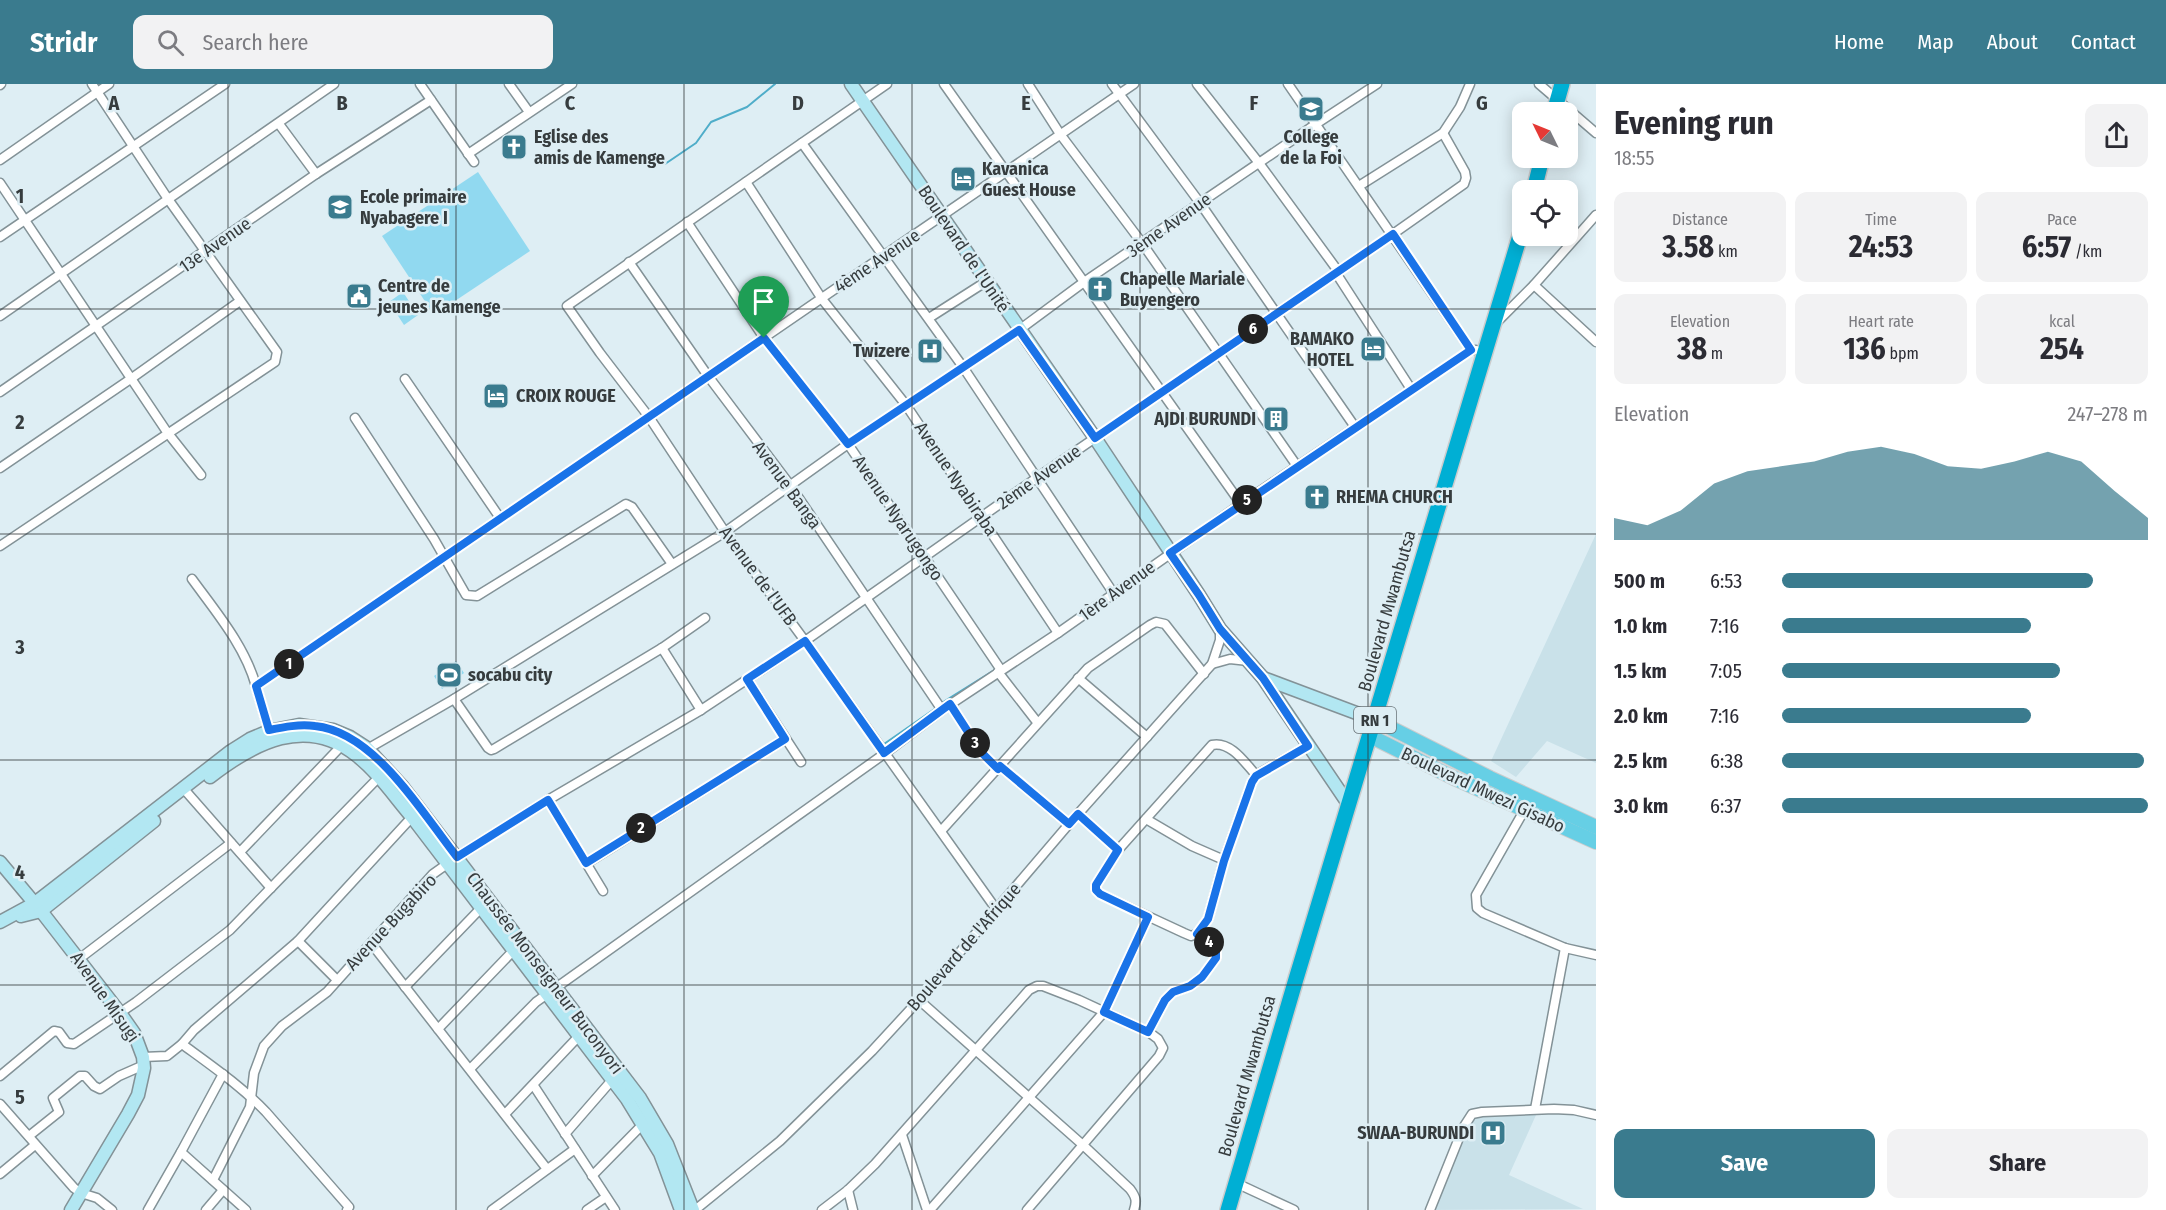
<!DOCTYPE html>
<html lang="en">
<head>
<meta charset="utf-8">
<style>
	:root { --surface:#fff; --page:#f2f2f3; --text:#2b2b33; --muted:#7c7c81; --accent:#3a7b8e }
	body { margin:0; font-family:"Fira Sans Condensed",sans-serif; background:var(--page); color:var(--text); height:100vh; display:flex; flex-direction:column; font-size:22px; white-space:nowrap }
	* { box-sizing:border-box; margin:0 }
	p { font-size:20px; color:var(--muted) }
	.icon { flex:none; width:33px; height:33px; fill:none; stroke:currentColor; stroke-width:2; stroke-linecap:round; stroke-linejoin:round }
	.map { position:relative; flex:1; overflow:hidden }
	.panel { display:flex; flex-direction:column; background:var(--surface); width:570px }
	.panel>* { flex:none }
	.needle { width:39px; rotate:313deg }
	.controls { position:absolute; left:1512px; top:18px; display:grid; gap:12px }
	.controls a { display:grid; place-items:center; width:66px; height:66px; border-radius:12px; background:var(--surface); box-shadow:0 3px 15px #0003; font-size:30px }
	.pin { position:absolute; display:grid; place-items:center; width:51px; height:51px; color:#fff; margin:-62px -26px; border-radius:50% 50% 50% 0; rotate:-45deg; box-shadow:0 0 6px #0007 }
	.pin .icon { rotate:45deg }
	.km { position:absolute; width:30px; height:30px; margin:-15px; border-radius:50%; background:#222; color:#fff; font-size:16px; line-height:30px; text-align:center }
	.round { display:grid; place-items:center; flex:none; width:63px; height:63px; border-radius:12px; background:var(--page) }
	.headline { display:flex; align-items:center; justify-content:space-between; height:102px; padding:0 18px }
	h1 { font-size:33px; font-weight:700; line-height:45px }
	.stats { display:grid; grid-template-columns:repeat(3,1fr); gap:9px; height:102px; padding:6px 18px }
	.stats div { display:grid; align-content:center; border-radius:12px; background:var(--page); text-align:center }
	.stats b { font-size:30px; font-weight:700 }
	.stats small { font-size:16px; font-weight:400 }
	.stats p { font-size:16px }
	.chart { height:168px; padding:12px 18px }
	.chart p { display:flex; justify-content:space-between }
	.chart svg { width:100%; height:108px; margin-top:6px; fill:var(--accent); opacity:.7 }
	.cta { display:flex; gap:12px; margin-top:auto; padding:12px 18px }
	.cta a { flex:1; height:69px; border-radius:12px; background:var(--accent); color:#fff; font-size:24px; font-weight:700; line-height:69px; text-align:center }
	.cta a+a { background:var(--page); color:var(--text) }
	ul { padding:0 18px; list-style:none; font-size:20px }
	li { display:grid; grid-template-columns:96px 72px 1fr; align-items:center; height:45px }
	li i { height:15px; border-radius:8px; background:var(--accent) }
	header { display:flex; align-items:center; gap:36px; box-sizing:border-box; height:84px; padding:0 30px; background:var(--accent); color:#fff }
	header strong { font-size:28px }
	nav { display:flex; gap:33px; margin-inline-start:auto; font-size:21px }
	.search { width:420px; height:54px; background:var(--page); display:flex; align-items:center; gap:15px; box-sizing:border-box; padding:0 21px; border-radius:12px; color:var(--muted); font-size:22px }
	main { display:flex; flex:1; min-height:0 }
	.map>svg:first-child { display:block }
	.built { fill:#c9e1e9 }
	.green { fill:#91d9f0 }
	.lines { fill:none; stroke-linecap:round; stroke-linejoin:round }
	.stream { stroke:#4fadc9; stroke-width:2 }
	.street-casing { stroke:#839297; stroke-width:11 }
	.secondary-casing { stroke:#839297; stroke-width:15 }
	.primary-casing { stroke:#cbcccd; stroke-width:16 }
	.highway-casing { stroke:#cbcccd; stroke-width:18 }
	.street { stroke:#fff; stroke-width:8 }
	.secondary { stroke:#b2e7f2; stroke-width:12 }
	.primary { stroke:#66cfe5; stroke-width:14 }
	.highway { stroke:#00afd4; stroke-width:15 }
	.route-casing { stroke:#fff; stroke-width:12 }
	.route { stroke:#1a73e8; stroke-width:8 }
	.grid { fill:none; stroke:#363c3e; stroke-width:1.5; stroke-opacity:0.55 }
	.labels { text-anchor:middle; stroke-width:5; stroke-linejoin:round; paint-order:stroke }
	.shield { fill:#deeef4; stroke:#687175; stroke-width:1.5 }
	.shield-label { font-size:16px; font-weight:bold; fill:#363c3e }
	.poi-label { font-size:18px; font-weight:bold; fill:#363c3e; stroke:#deeef4; text-anchor:start }
	.street-label { font-size:18px; fill:#363c3e; stroke:#deeef4 }
	.grid-label { font-size:20px; text-anchor:middle; font-weight:bold; fill:#363c3e; stroke:#deeef4; stroke-width:5; stroke-linejoin:round; paint-order:stroke }
</style>
</head>
<body>
<header>
<strong>Stridr</strong>
<div class="search"><svg class="icon" aria-label="search" viewBox="0 0 24 24"><circle cx="10" cy="10" r="6"/><path d="M15 15l6 6"/></svg>Search here</div>
<nav><a>Home</a><a>Map</a><a>About</a><a>Contact</a></nav>
</header>
<main>
<div class="map">
<svg width="1596" height="1126" viewBox="0 0 1596 1126">
	<rect width="100%" height="100%" fill="#deeef4"/>
	<g class="built">
		<path d="M1596,450v229l-49,-22 -31,36 -25,-16z"/>
		<path d="M1507,1030l29,1 -27,60 74,34 -155,1 23,-63 25,-31z"/>
	</g>
	<g class="green">
		<path d="M478,88l52,79 -96,64 -52,-79z"/>
		<path d="M403,208l15,23 -14,10 -15,-23z"/>
		<path d="M456,577l8,12 -22,16 -8,-13z"/>
	</g>
	<g class="lines">
		<g class="stream">
			<path d="M665,80l31,-21 15,-21 36,-15 28,-23"/>
			<path d="M940,620l56,-35"/>
			<path d="M884,660l52,-36"/>
		</g>
		<g class="street-casing">
			<g id="street">
				<path d="M420,0l54,78"/>
				<path d="M509,0l20,28"/>
				<path d="M887,0l-320,222 33,47 49,64 76,115 80,109 191,268"/>
				<path d="M944,0l297,420"/>
				<path d="M1028,0l32,50 82,109 155,223"/>
				<path d="M1112,0l88,119 155,224"/>
				<path d="M1197,0l62,79 79,108"/>
				<path d="M1288,0l183,266h5"/>
				<path d="M1539,0l57,49"/>
				<path d="M0,1l1,-1"/>
				<path d="M279,40l37,50"/>
				<path d="M802,59l161,224 151,227"/>
				<path d="M468,70l104,-70"/>
				<path d="M0,76l109,-76"/>
				<path d="M746,98l76,117 84,106 152,228"/>
				<path d="M0,99l167,249 34,43"/>
				<path d="M1359,102l84,-53 17,-26 10,-23"/>
				<path d="M687,138l77,116 84,106 153,226"/>
				<path d="M0,153l225,-153"/>
				<path d="M629,178l79,114 82,109 152,225"/>
				<path d="M1336,189l75,116"/>
				<path d="M1534,201l62,57"/>
				<path d="M0,232l334,-232"/>
				<path d="M929,234l58,-37"/>
				<path d="M1496,239l38,-38 62,-70"/>
				<path d="M405,295l95,139"/>
				<path d="M0,308l316,-218 115,-74"/>
				<path d="M355,334l79,121 32,56 11,1 149,-92 6,3 40,57"/>
				<path d="M0,384l132,-90 108,-77"/>
				<path d="M0,462l275,-184 2,-10 -109,-153 -76,-115"/>
				<path d="M192,495c24,33 53,67 64,107"/>
				<path d="M662,564l39,62"/>
				<path d="M1212,580l18,-5 18,2"/>
				<path d="M998,588l39,50"/>
				<path d="M1078,594l69,59"/>
				<path d="M747,595l54,83"/>
				<path d="M454,615l34,49 3,2 3,-1 168,-101 43,-30"/>
				<path d="M950,620l31,48 17,17"/>
				<path d="M270,650l-14,-48 878,-602"/>
				<path d="M357,671l97,-56 271,-167 123,-88 171,-114 65,-48 232,-158 61,-40"/>
				<path d="M1000,682l69,58"/>
				<path d="M183,704l88,100"/>
				<path d="M548,716l55,91"/>
				<path d="M1525,725l-49,86 1,13 6,5 82,35 31,7"/>
				<path d="M1078,730l40,36"/>
				<path d="M1146,735l46,27 32,14"/>
				<path d="M941,747l147,-163 62,-43 6,-3 9,2 39,50"/>
				<path d="M240,768l105,-110"/>
				<path d="M587,779l198,-124"/>
				<path d="M1197,850l-6,2 -7,-3 -84,-39 -4,-4v-5l22,-35 94,-105c19,-4 33,18 44,30"/>
				<path d="M1197,850l11,-15 16,-59 28,-78 4,-7 52,-29"/>
				<path d="M298,857l39,39"/>
				<path d="M371,859l176,226"/>
				<path d="M79,875l152,-116"/>
				<path d="M405,903l76,-79"/>
				<path d="M919,916l165,146 46,43c6,8 7,12 4,21"/>
				<path d="M438,945l75,-78"/>
				<path d="M1148,948l17,-32 8,-8 17,-6 12,-9 14,-19v-9l-19,-15"/>
				<path d="M182,960l12,-14 104,-89 114,-124"/>
				<path d="M143,973l24,-1 15,-12c30,22 59,42 84,68l83,95 -2,3"/>
				<path d="M470,985l66,-67 348,-248 58,-44 116,-77 183,-129 230,-154"/>
				<path d="M0,992l54,-45 5,1 8,11 7,1 62,-42 94,-72 149,-153"/>
				<path d="M534,1002l81,124"/>
				<path d="M0,1020l74,84 7,5 16,5 15,12"/>
				<path d="M1535,1025l30,-161"/>
				<path d="M505,1030l73,-77"/>
				<path d="M565,1050l47,-54"/>
				<path d="M902,1051l25,75"/>
				<path d="M29,1052l30,-24 -6,-14 27,-22h5l9,10 6,3 19,-13 25,-11"/>
				<path d="M181,1068l42,-78"/>
				<path d="M0,1090l35,-29"/>
				<path d="M592,1092l51,-52"/>
				<path d="M213,1096l37,-73 4,-34 10,-27 18,-20 45,-34 106,-118 24,-17 91,-57 153,-90 104,-69 233,-164 355,-243 71,-50 2,-6 -1,-6 -22,-39"/>
				<path d="M1236,1099l58,27"/>
				<path d="M848,1106l5,20"/>
				<path d="M148,1126l33,-58 65,58"/>
				<path d="M206,1126l17,-20"/>
				<path d="M492,1126l83,-61"/>
				<path d="M587,1126l19,-13"/>
				<path d="M695,1126l85,-69 92,-90 47,-51 150,-176 143,-160 8,-24v-11"/>
				<path d="M822,1126l26,-20 27,-26 154,-174 8,-4h6l36,14 71,33 8,6 5,9 -4,8 -132,154"/>
				<path d="M930,1126l174,-198 44,-95"/>
				<path d="M1430,1126l33,-82 9,-14 10,-2 72,-3 20,1 22,5"/>
			</g>
		</g>
		<g class="secondary-casing">
			<g id="secondary">
				<path d="M851,0l244,354 104,157 21,34 43,49 86,127"/>
				<path d="M1263,594l112,42"/>
				<path d="M210,693c44,-34 96,-62 146,-22 22,17 38,41 56,62l215,282 33,54 21,57"/>
				<path d="M0,778l41,49 79,102 14,20 9,24 1,11 -6,27 -10,19 -57,96"/>
				<path d="M21,832l20,-5 113,-90"/>
				<path d="M0,838l35,-19 196,-152 19,-12 19,-8 30,-6 34,5 17,7 17,11 35,38 238,312 27,46 26,66"/>
			</g>
		</g>
		<g class="primary-casing">
			<g id="primary">
				<path d="M1375,636l115,58 106,49"/>
				<path d="M1370,652l86,43 140,63"/>
			</g>
		</g>
		<g class="highway-casing">
			<g id="highway">
				<path d="M1554,28l8,-28"/>
				<path d="M1534,106l8,-32"/>
				<path d="M1228,1126l68,-231 226,-750"/>
			</g>
		</g>
		<use href="#street" class="street"/>
		<use href="#secondary" class="secondary"/>
		<use href="#primary" class="primary"/>
		<use href="#highway" class="highway"/>
	</g>
	<g class="lines">
		<g class="route-casing">
			<path id="route" d="M1393,150l78,116 -301,203 29,42 21,34 43,49 45,68 -52,30 -4,6 -28,79 -16,58 -11,15 19,15v9l-14,19 -12,9 -17,6 -8,8 -17,32 -44,-20 44,-95 -48,-23 -4,-4v-5l22,-35 -40,-36 -9,10 -69,-58 -2,3 -17,-17 -31,-48 -66,49 -79,-112 -58,38 38,60 -199,124 -38,-63 -91,57c-35,-44 -82,-125 -142,-131 -16,-2 -31,1 -46,4l-13,-44 508,-348 84,106 171,-114 76,108z"/>
		</g>
		<use href="#route" class="route"/>
	</g>
	<path class="grid" d="M228,0v1126M456,0v1126M684,0v1126M912,0v1126M1140,0v1126M1368,0v1126M0,225h1596M0,450h1596M0,676h1596M0,901h1596"/>
	<defs>
		<g id="school-square" transform="scale(1.35)"><rect x="-9" y="-9" width="18" height="18" rx="4" fill="#3a7b8e" stroke="#deeef4"/><path d="M0-5L7-2L0 1L-7-2ZM-4 1L0 2.5L4 1V4Q0 6-4 4Z" fill="#fff"/></g>
		<g id="church-square" transform="scale(1.35)"><rect x="-9" y="-9" width="18" height="18" rx="4" fill="#3a7b8e" stroke="#deeef4"/><path d="M-1.2-6h2.4v3.5h3.3v2.4h-3.3V6h-2.4V-.1h-3.3v-2.4h3.3Z" fill="#fff"/></g>
		<g id="hotel-square" transform="scale(1.35)"><rect x="-9" y="-9" width="18" height="18" rx="4" fill="#3a7b8e" stroke="#deeef4"/><path d="M-6-4.5h1.5V1H6V5H4.5V3h-9V5H-6ZM-4 0a1.8 1.8 0 1 1 3.6 0ZM.5 0V-2.5h3Q6-2.5 6 0Z" fill="#fff"/></g>
		<g id="civic-square" transform="scale(1.35)"><rect x="-9" y="-9" width="18" height="18" rx="4" fill="#3a7b8e" stroke="#deeef4"/><path d="M-.6-6.5H3V-4.5H.6V-3L4-1V1h2V6H-6V1h2V-1L-.6-3ZM-1.2 2.5V6h2.4V2.5Z" fill="#fff"/></g>
		<g id="hospital-square" transform="scale(1.35)"><rect x="-9" y="-9" width="18" height="18" rx="4" fill="#3a7b8e" stroke="#deeef4"/><path d="M-5-5h3v3.5h4V-5h3V5h-3V1.5h-4V5h-3Z" fill="#fff"/></g>
		<g id="building-square" transform="scale(1.35)"><rect x="-9" y="-9" width="18" height="18" rx="4" fill="#3a7b8e" stroke="#deeef4"/><path d="M-4-6H4V6H1V3H-1V6H-4ZM-2.5-4.3h1.7v1.8h-1.7ZM.8-4.3h1.7v1.8H.8ZM-2.5-1h1.7V.8h-1.7ZM.8-1h1.7V.8H.8Z" fill="#fff"/></g>
		<g id="stadium-square" transform="scale(1.35)"><rect x="-9" y="-9" width="18" height="18" rx="4" fill="#3a7b8e" stroke="#deeef4"/><path d="M0-5a6.5 5 0 1 0 0 10a6.5 5 0 1 0 0-10ZM-3.5-1.8h7v3.6h-7Z" fill="#fff"/></g>
	</defs>
	<g fill-rule="evenodd">
		<use href="#school-square" x="1311" y="25"/>
		<use href="#church-square" x="514" y="63"/>
		<use href="#hotel-square" x="963" y="95"/>
		<use href="#school-square" x="340" y="123"/>
		<use href="#church-square" x="1100" y="205"/>
		<use href="#civic-square" x="359" y="212"/>
		<use href="#hotel-square" x="1373" y="265"/>
		<use href="#hospital-square" x="930" y="267"/>
		<use href="#hotel-square" x="496" y="312"/>
		<use href="#building-square" x="1276" y="335"/>
		<use href="#church-square" x="1317" y="413"/>
		<use href="#stadium-square" x="449" y="591"/>
		<use href="#hospital-square" x="1493" y="1049"/>
	</g>
	<g class="labels">
		<rect class="shield" x="1354" y="623" width="42" height="26" rx="4.5"/>
		<g class="shield-label">
			<text x="1375" y="642">RN 1</text>
		</g>
		<g class="poi-label">
			<text x="534" y="59">Eglise des<tspan x="534" dy="21">amis de Kamenge</tspan></text>
			<text x="1311" y="59" text-anchor="middle">College<tspan x="1311" dy="21">de la Foi</tspan></text>
			<text x="982" y="91">Kavanica<tspan x="982" dy="21">Guest House</tspan></text>
			<text x="360" y="119">Ecole primaire<tspan x="360" dy="21">Nyabagere I</tspan></text>
			<text x="1120" y="201">Chapelle Mariale<tspan x="1120" dy="21">Buyengero</tspan></text>
			<text x="378" y="208">Centre de<tspan x="378" dy="21">jeunes Kamenge</tspan></text>
			<text x="1354" y="261" text-anchor="end">BAMAKO<tspan x="1354" dy="21">HOTEL</tspan></text>
			<text x="910" y="273" text-anchor="end">Twizere</text>
			<text x="516" y="318">CROIX ROUGE</text>
			<text x="1256" y="341" text-anchor="end">AJDI BURUNDI</text>
			<text x="1336" y="419">RHEMA CHURCH</text>
			<text x="468" y="597">socabu city</text>
			<text x="1474" y="1055" text-anchor="end">SWAA-BURUNDI</text>
		</g>
		<g class="street-label">
			<text transform="translate(1169 141) rotate(-35)" y="6">3ème Avenue</text>
			<text transform="translate(215 161) rotate(-35)" y="6">13e Avenue</text>
			<text transform="translate(964 165) rotate(56)" y="6">Boulevard de l'Unité</text>
			<text transform="translate(877 177) rotate(-34)" y="6">4ème Avenue</text>
			<text transform="translate(1039 393) rotate(-35)" y="6">2ème Avenue</text>
			<text transform="translate(956 395) rotate(56)" y="6">Avenue Nyabiraba</text>
			<text transform="translate(787 401) rotate(54)" y="6">Avenue Banga</text>
			<text transform="translate(898 434) rotate(56)" y="6">Avenue Nyarugongo</text>
			<text transform="translate(758 492) rotate(54)" y="6">Avenue de l'UFB</text>
			<text transform="translate(1117 507) rotate(-36)" y="6">1ère Avenue</text>
			<text transform="translate(1387 527) rotate(-74)" y="6">Boulevard Mwambutsa</text>
			<text transform="translate(1483 706) rotate(25)" y="6">Boulevard Mwezi Gisabo</text>
			<text transform="translate(391 838) rotate(-47)" y="6">Avenue Bugabiro</text>
			<text transform="translate(964 863) rotate(-49)" y="6">Boulevard de l'Afrique</text>
			<text transform="translate(545 889) rotate(53)" y="6">Chaussée Monseigneur Buconyori</text>
			<text transform="translate(105 913) rotate(55)" y="6">Avenue Misugi</text>
			<text transform="translate(1247 992) rotate(-74)" y="6">Boulevard Mwambutsa</text>
		</g>
	</g>
	<g class="grid-label">
		<text x="114" y="26">A</text>
		<text x="342" y="26">B</text>
		<text x="570" y="26">C</text>
		<text x="798" y="26">D</text>
		<text x="1026" y="26">E</text>
		<text x="1254" y="26">F</text>
		<text x="1482" y="26">G</text>
		<text x="20" y="119">1</text>
		<text x="20" y="345">2</text>
		<text x="20" y="570">3</text>
		<text x="20" y="795">4</text>
		<text x="20" y="1020">5</text>
	</g>
</svg>
<div class="controls">
<a><svg class="needle" viewBox="-14 -14 28 28"><path d="M0-13l5 13h-10z" fill="#e53935"/><path d="M0 13l5-13h-10z" fill="#7c7c81"/></svg></a>
<a><svg class="icon" aria-label="locate" viewBox="0 0 24 24"><circle cx="12" cy="12" r="6"/><path d="M12 2v4M12 18v4M2 12h4M18 12h4"/></svg></a>
</div>
<div class="pin" style="left:764px;top:254px;background:#1e9e55"><svg class="icon" aria-label="arrive" viewBox="0 0 24 24"><path d="M6 21V4h12l-3 4 3 4H6"/></svg></div>
<b class="km" style="left:289px;top:580px">1</b>
<b class="km" style="left:641px;top:744px">2</b>
<b class="km" style="left:975px;top:659px">3</b>
<b class="km" style="left:1209px;top:858px">4</b>
<b class="km" style="left:1247px;top:416px">5</b>
<b class="km" style="left:1253px;top:245px">6</b>
</div>
<section class="panel">
<div class="headline"><div><h1>Evening run</h1><p>18:55</p></div><a class="round"><svg class="icon" aria-label="share" viewBox="0 0 24 24"><path d="M12 15V3M7 8l5-5 5 5M5 13v7h14v-7"/></svg></a></div>
<div class="stats">
<div><p>Distance</p><b>3.58<small> km</small></b></div>
<div><p>Time</p><b>24:53</b></div>
<div><p>Pace</p><b>6:57<small> /km</small></b></div>
</div>
<div class="stats">
<div><p>Elevation</p><b>38<small> m</small></b></div>
<div><p>Heart rate</p><b>136<small> bpm</small></b></div>
<div><p>kcal</p><b>254</b></div>
</div>
<div class="chart"><p><span>Elevation</span>247–278 m</p>
<svg viewBox="0 0 160 44" preserveAspectRatio="none"><path d="M0 44V35L10 38L20 32L30 21L40 16L50 14L60 12L70 8L80 6L90 9L100 14L110 15L120 12L130 8L140 12L150 24L160 35V44z"/></svg>
</div>
<ul>
<li><b>500 m</b>6:53<i style="width:85%"></i></li>
<li><b>1.0 km</b>7:16<i style="width:68%"></i></li>
<li><b>1.5 km</b>7:05<i style="width:76%"></i></li>
<li><b>2.0 km</b>7:16<i style="width:68%"></i></li>
<li><b>2.5 km</b>6:38<i style="width:99%"></i></li>
<li><b>3.0 km</b>6:37<i style="width:100%"></i></li>
</ul>
<div class="cta"><a>Save</a><a>Share</a></div>
</section>
</main>
</body>
</html>
